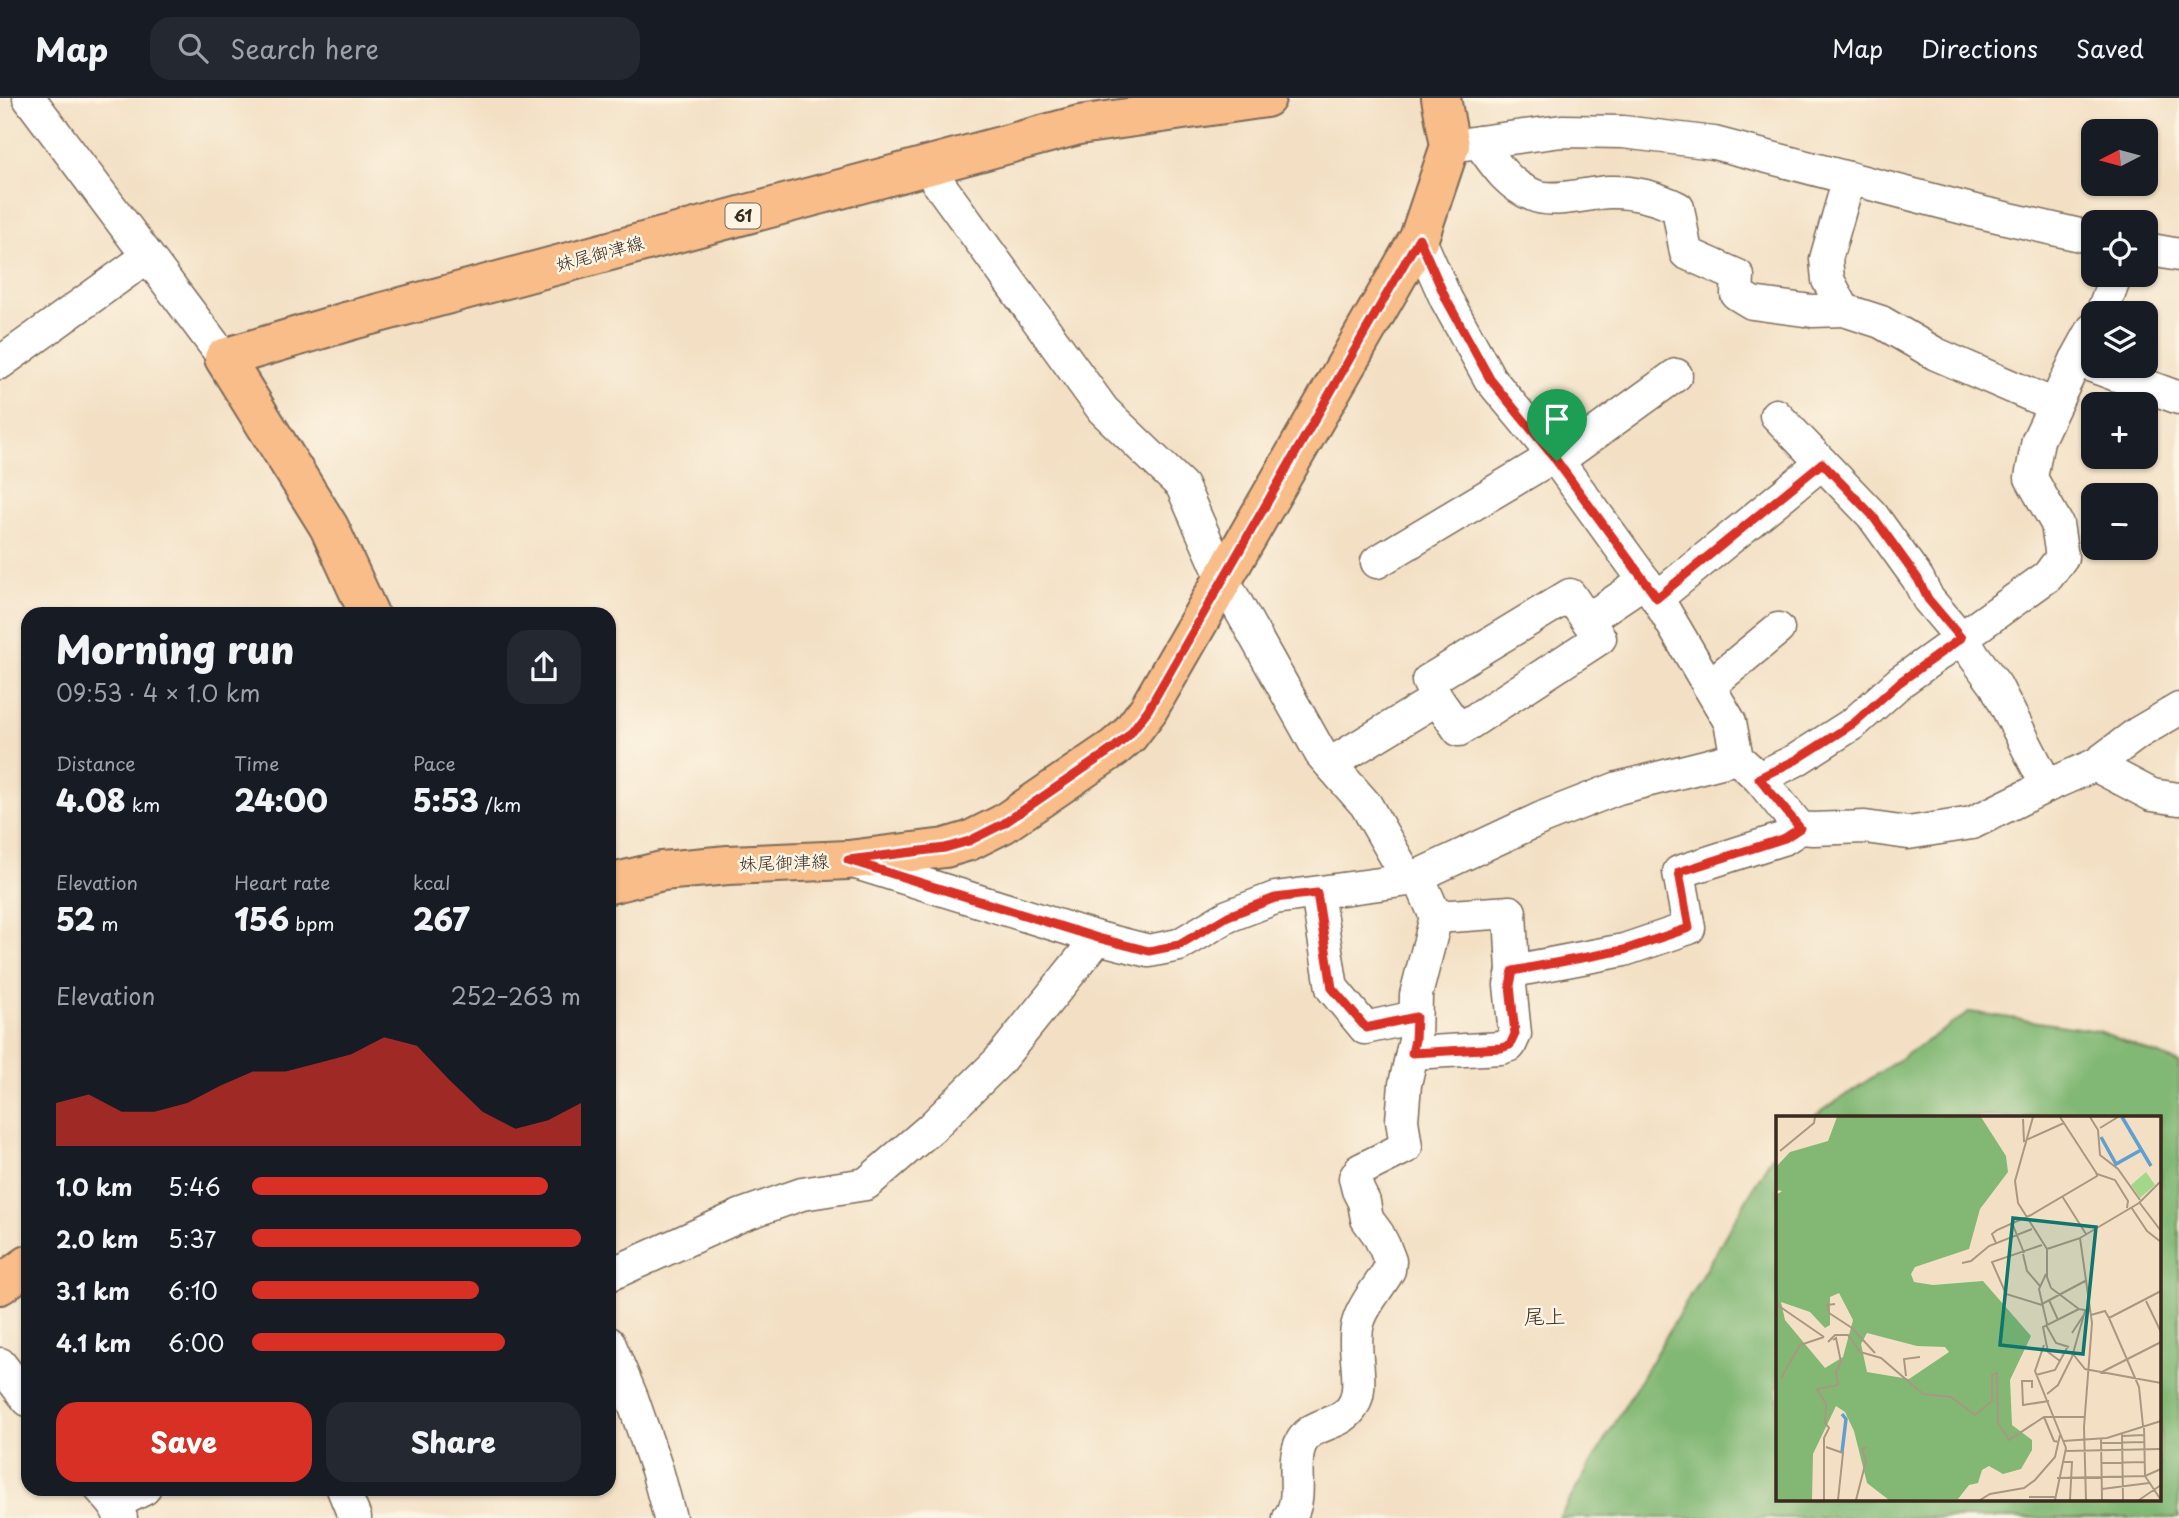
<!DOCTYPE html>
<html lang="en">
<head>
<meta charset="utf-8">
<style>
	:root { --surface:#171b24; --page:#242831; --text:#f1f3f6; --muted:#9ea1a6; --line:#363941; --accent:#d93025 }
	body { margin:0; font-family:"Playpen Sans","Klee One",sans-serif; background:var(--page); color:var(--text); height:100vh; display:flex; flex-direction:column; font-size:26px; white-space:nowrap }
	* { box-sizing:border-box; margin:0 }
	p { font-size:23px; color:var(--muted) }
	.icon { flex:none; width:38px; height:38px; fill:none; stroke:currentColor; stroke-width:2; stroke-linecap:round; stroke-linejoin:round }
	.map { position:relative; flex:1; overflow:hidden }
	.sheet { position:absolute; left:21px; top:509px; width:595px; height:889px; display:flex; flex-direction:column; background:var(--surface); border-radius:21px; box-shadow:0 2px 5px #0004 }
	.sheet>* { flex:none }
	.needle { width:46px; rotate:264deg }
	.controls { position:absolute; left:2081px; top:21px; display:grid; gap:14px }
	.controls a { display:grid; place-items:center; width:77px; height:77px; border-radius:14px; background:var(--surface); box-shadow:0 2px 5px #0004; font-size:35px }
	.pin { position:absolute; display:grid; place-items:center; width:60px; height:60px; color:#fff; margin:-72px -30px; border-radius:50% 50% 50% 0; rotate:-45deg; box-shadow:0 0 7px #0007 }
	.pin .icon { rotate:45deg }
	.round { display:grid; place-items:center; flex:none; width:74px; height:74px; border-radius:21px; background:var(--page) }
	.headline { display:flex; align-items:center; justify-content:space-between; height:119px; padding:0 35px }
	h1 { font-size:38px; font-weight:800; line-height:52px }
	.stats { display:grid; grid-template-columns:repeat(3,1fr); gap:10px; height:119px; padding:7px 35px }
	.stats div { display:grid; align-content:center }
	.stats b { font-size:30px; font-weight:800 }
	.stats small { font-size:19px; font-weight:400 }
	.stats p { font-size:19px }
	.chart { height:196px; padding:14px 35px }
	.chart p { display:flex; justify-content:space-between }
	.chart svg { width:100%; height:126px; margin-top:7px; fill:var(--accent); opacity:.7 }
	.primary-button { display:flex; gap:14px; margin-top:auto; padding:14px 35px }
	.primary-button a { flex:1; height:80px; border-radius:21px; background:var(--accent); color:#fff; font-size:28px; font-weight:800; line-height:80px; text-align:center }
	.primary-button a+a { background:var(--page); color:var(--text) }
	ul { padding:0 35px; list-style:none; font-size:23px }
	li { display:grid; grid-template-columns:112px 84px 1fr; align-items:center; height:52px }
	li i { height:18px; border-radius:9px; background:var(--accent) }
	header { display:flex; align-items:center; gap:42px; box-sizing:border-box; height:98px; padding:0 35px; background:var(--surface); border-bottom:2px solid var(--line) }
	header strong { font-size:33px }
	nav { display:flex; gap:38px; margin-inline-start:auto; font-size:24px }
	.search { width:490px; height:63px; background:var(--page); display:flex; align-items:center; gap:18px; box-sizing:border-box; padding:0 24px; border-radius:21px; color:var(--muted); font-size:26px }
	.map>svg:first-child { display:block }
	.forest { fill:#82b874; stroke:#5e7149; stroke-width:2 }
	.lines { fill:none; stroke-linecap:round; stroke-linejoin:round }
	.minor-casing { stroke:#7b6a58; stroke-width:35 }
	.major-casing { stroke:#7b6a58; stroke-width:42 }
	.minor { stroke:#fff; stroke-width:32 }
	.major { stroke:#f9bd89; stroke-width:38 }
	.route-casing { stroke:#fff; stroke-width:14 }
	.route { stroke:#d93025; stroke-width:9 }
	.labels { text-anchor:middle; stroke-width:5; stroke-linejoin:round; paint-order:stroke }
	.shield { fill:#fcf5e5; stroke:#75675a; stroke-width:2 }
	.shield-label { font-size:16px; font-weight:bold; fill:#3b2a1e }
	.street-label { font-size:18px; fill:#3b2a1e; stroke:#fcf5e5 }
	.quarter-label { font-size:21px; fill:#3b2a1e; stroke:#fcf5e5 }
	.inset-river { fill:none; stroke:#609fd2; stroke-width:3.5 }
	.inset-road { fill:none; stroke:#a99782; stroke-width:2 }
	.view { fill:#0f766e; fill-opacity:0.15; stroke:#0f766e; stroke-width:3.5 }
	.inset-edge { fill:none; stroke:#3b2a1e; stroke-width:3.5 }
</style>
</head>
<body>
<header>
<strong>Map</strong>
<div class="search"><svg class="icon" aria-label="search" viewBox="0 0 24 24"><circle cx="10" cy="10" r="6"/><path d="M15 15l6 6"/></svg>Search here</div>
<nav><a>Map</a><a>Directions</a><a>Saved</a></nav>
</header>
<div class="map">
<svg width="2179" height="1420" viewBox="0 0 2179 1420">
	<rect width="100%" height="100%" fill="#fcf5e5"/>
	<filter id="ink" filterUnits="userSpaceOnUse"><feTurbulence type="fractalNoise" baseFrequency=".0143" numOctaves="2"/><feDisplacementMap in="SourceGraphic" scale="14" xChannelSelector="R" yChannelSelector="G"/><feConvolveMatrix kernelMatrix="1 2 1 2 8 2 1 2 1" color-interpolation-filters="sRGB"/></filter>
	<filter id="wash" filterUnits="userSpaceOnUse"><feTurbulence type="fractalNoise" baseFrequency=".00686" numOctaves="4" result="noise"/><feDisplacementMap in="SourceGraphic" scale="28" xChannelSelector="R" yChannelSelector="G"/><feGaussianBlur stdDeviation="1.57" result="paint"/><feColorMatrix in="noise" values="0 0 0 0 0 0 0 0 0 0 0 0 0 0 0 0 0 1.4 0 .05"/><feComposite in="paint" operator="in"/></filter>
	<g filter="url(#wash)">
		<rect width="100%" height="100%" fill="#f3e0c4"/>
		<path class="forest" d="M1970,914l129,19 80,32v455h-620l219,-372v353h382v-382h-347z"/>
	</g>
	<g filter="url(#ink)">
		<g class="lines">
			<g class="minor-casing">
				<g id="minor">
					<path d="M29,0l195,260"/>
					<path d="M1479,44c15,21 29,43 54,53 19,9 55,-2 76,-3 23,-1 49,6 69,16l8,45 52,23 -1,18 15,9 60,8 32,-1"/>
					<path d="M1450,48l112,-15 61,1 91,11 261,68 118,27"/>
					<path d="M926,68l177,244 79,76 41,93 98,175 45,51 43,75"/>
					<path d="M1849,80l-23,81 2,21 16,30 37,12 55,32 118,51"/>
					<path d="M1419,140l27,61 44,80 64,77 103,142 73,124 7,36 22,20 41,50 13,1 52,-2 43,6 64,-10 75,-37 48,-21 43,-32 41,-24"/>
					<path d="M2146,151l33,6"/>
					<path d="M2102,215l14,-38"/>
					<path d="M2076,262l103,38"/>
					<path d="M0,265l147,-106"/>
					<path d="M1776,317l96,100 46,64 10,20 33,39 35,48 51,100"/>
					<path d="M1557,363l119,-86"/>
					<path d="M1377,464l177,-106"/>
					<path d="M1657,500l165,-135"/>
					<path d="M1587,522l13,18 -141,92 -22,-31 -9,-18 142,-86 17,25 58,-39"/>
					<path d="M1709,588l69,-57"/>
					<path d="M1330,666l107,-65"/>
					<path d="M2095,667l57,30 27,4"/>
					<path d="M1759,680l37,-18 58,-37 46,-41 148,-106 14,-19 -5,-33 -26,-46 7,-38 38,-80 17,-31"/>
					<path d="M853,764l245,76 51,13 30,-6 49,-29 47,-18 134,-18 135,-63 74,-29 119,-30"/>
					<path d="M1317,795l15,95 33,40 50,-11"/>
					<path d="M1513,873l111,-21 65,-22 -10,-56 106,-34 15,-10"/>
					<path d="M1412,955l89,-5 9,-3 5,-11 -5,-49 3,-14 -3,-59 -74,5"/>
					<path d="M609,1177l133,-60 60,-21 64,-10 65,-56 67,-66 100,-124"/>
					<path d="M609,1245l23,55 25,72 13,48"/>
					<path d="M0,1266l28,36"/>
					<path d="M101,1391l13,15 7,14"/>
					<path d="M343,1391l12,29"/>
					<path d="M114,1406l30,-15"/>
					<path d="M1289,1420c15,-20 2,-50 11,-73 9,-23 37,-18 51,-36 17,-22 -2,-62 8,-89 6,-18 21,-34 30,-50l1,-9 -5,-13 -7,-14 -11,-15 -3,-17 -6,-12 -3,-12 5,-8 46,-23 -4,-27 3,-36 10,-44 1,-45 20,-78 -18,-41"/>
				</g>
			</g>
			<g class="major-casing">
				<g id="major">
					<path d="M369,516l-40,-87 -105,-169 125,-37 730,-196 187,-27"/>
					<path d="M609,786l53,-13 66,-6 120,-5 97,-12 24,-7 34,-17 111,-76 15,-13 19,-25 271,-472 31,-92 -9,-48"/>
					<path d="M0,1187l28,-20"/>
				</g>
			</g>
			<use href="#minor" class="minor"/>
			<use href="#major" class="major"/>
		</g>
	</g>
	<g class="lines" filter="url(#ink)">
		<g class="route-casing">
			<path id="route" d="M1419,140l27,61 44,80 63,77 104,142 165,-135 50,52 46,64 10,20 33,39 -61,44 -46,41 -58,37 -37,18 41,50 -15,10 -106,34 10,56 -65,22 -111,21 -3,14 5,49 -5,11 -9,3 -89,5 3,-13 1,-23 -50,11 -34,-40 -15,-95 -42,5 -47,18 -49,29 -30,6 -51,-13 -250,-78 97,-12 24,-7 34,-17 111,-76 15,-13 19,-25z"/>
		</g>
		<use href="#route" class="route"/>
	</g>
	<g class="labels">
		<rect class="shield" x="725.5" y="105.5" width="35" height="25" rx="5"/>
		<g class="shield-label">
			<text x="743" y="124">61</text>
		</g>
		<g class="street-label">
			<text transform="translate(600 156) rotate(-15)" y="6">妹尾御津線</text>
			<text transform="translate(784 765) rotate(-2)" y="6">妹尾御津線</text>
		</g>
		<g class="quarter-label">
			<text x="1545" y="1226">尾上</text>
		</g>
	</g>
	<g transform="translate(1776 1018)">
		<rect width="385" height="385" fill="#f3e0c4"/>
		<path d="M370,56l9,13 -15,13 -9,-13z" fill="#a3d888"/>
		<path d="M61,1h144l25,39 2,16 -28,37 -11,40 -54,18 -4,7 3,8 19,3 50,-4 48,55 -21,44 2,45 20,15v10l-11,19 -18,5 -14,-8 -7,4 -4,13 -9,2 -11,14 -69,1 -13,-10 -9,-7 -13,-52 -9,-19 -9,-6 -23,48 -1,46h-36v-305l6,-4 -6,-1v-23l14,-15 38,-11zM63,177l14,27 -10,37 -18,11 -40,-48 -4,-18 29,10 15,16 5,-3v-28zM91,217l50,13 28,1 4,5 -40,27 -42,-7 -6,-28z" fill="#82b874" fill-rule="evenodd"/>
		<path class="inset-river" d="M346,1l29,49M325,21l15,27 25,-14M66,336l4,-33 -4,-5"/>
		<path class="inset-road" d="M257,1l-18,64 3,22 29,46v28l4,11 28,21 11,2M284,1l37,57 18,6 13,21 -1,7M314,1l8,13 2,25 18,14 22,31M247,3l1,22 40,-18M324,12l18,-11M4,35l34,-28 1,-6M286,80l24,38M363,86l22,29M355,91l16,24 14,11M237,109l11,28M304,122l59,-35 21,-21M220,127l-4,-9 5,-4 34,-15 66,-39 -1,-4M271,133l33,-11 12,85 -8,104 2,73M247,138l4,17 13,15M186,147l9,-2 18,-15 43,-17M270,158l-7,15 8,35M273,184l9,20M370,185l15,31M0,188l48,33M59,188l-8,1 2,8 23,15 23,25M266,188l45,-24M266,189l-36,-11 -14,-32 50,-17M315,199l14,-4 4,7 30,69 4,39M333,202l52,-27M270,209l10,18 13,4M296,217l13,-20M52,226l7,-7h13l12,17 21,6 42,36 28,3 24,18 17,-14v-26l5,-2 1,50 11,17 35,-23h41M268,229l-9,26 31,77 -11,52M297,238l12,15 76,14M284,245l-12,-9 -5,-25 36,-18M324,257l61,-31M260,259l19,-5 13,-24M130,260l-2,-17 16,-2M5,262l19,-33 24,-8M256,272v-7h-10l1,24 26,-4M271,278l11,-9 14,-28 13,-46M268,301l10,24 5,1M368,309l1,51 16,24M346,317l1,67M346,320l22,-1M325,323l1,61M287,325l44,-3 54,-17M325,327l43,-1M50,331l17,6 -5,47M290,335l95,-2M288,346h8l-2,38M325,347l44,-1M281,362l88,-2 16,-7M326,373l47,-6M253,381h27M48,384v-62l5,-10 -4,-5 1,-19 -9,-15 21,-4 -2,-13 5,-10 -5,-24 -3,2M80,384l10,-39 -4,-12 5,-2M204,384l10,-6 34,-6 11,-8 20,-23 5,-22M363,384l22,-15"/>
		<path class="view" d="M237,102l83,9 -13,127 -83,-9z"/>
		<rect width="385" height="385" class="inset-edge"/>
	</g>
</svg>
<div class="controls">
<a><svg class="needle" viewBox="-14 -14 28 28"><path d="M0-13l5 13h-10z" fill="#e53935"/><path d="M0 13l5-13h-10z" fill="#9ea1a6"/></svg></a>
<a><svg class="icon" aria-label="locate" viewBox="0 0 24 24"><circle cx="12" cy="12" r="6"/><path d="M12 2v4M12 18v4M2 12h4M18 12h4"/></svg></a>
<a><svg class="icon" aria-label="layers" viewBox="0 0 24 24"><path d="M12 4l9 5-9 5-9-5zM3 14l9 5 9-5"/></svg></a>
<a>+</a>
<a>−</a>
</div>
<div class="pin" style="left:1557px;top:363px;background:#1e9e55"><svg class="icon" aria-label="arrive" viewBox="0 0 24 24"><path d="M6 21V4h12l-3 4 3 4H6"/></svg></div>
<section class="sheet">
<div class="headline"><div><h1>Morning run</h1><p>09:53 · 4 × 1.0 km</p></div><a class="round"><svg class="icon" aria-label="share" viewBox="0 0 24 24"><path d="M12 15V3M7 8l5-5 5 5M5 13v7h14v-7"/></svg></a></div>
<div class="stats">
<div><p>Distance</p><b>4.08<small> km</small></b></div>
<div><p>Time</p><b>24:00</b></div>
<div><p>Pace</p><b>5:53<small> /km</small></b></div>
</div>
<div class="stats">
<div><p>Elevation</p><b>52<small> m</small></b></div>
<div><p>Heart rate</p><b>156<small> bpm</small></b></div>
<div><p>kcal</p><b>267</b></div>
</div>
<div class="chart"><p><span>Elevation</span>252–263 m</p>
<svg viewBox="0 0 160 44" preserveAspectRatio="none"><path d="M0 44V29L10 26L20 32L30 32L40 29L50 23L60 18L70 18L80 15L90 12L100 6L110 9L120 21L130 32L140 38L150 35L160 29V44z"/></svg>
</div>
<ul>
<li><b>1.0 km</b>5:46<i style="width:90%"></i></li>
<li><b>2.0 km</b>5:37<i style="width:100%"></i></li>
<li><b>3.1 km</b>6:10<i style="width:69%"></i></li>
<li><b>4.1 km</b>6:00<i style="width:77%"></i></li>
</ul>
<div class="primary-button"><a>Save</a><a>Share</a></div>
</section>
</div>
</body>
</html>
